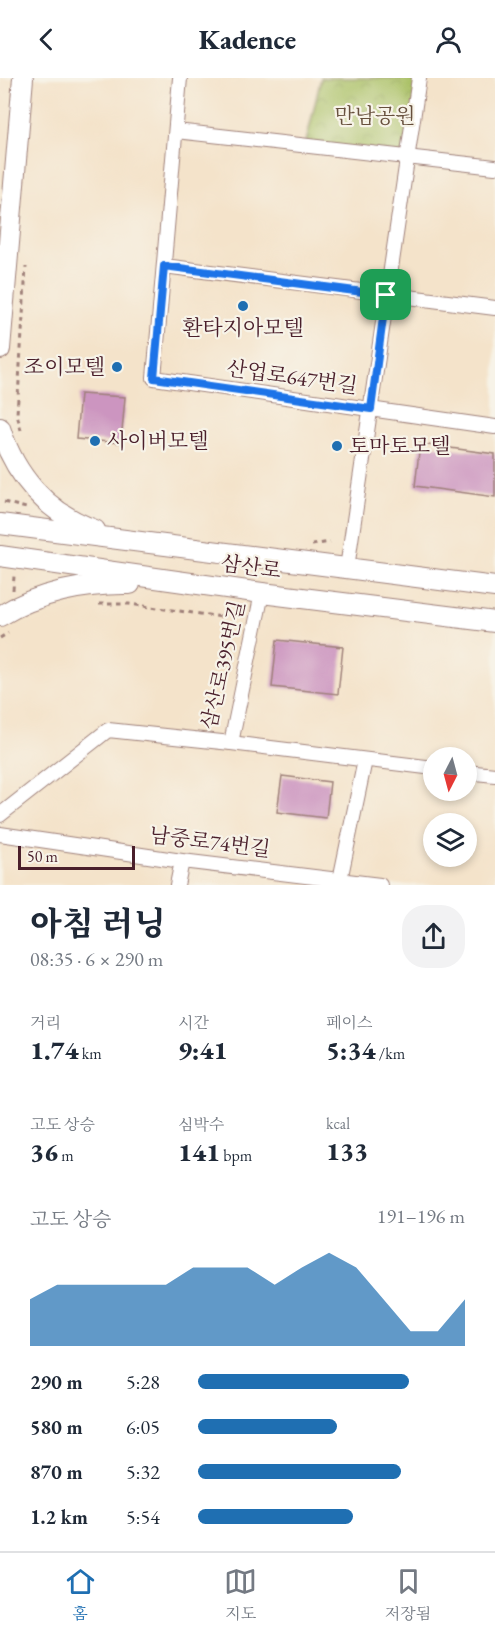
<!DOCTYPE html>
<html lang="ko">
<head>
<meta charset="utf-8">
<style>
	:root { --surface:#fff; --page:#f2f2f3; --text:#1f2937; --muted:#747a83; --line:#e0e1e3; --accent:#1f6fb2 }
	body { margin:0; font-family:"EB Garamond","Noto Serif KR",serif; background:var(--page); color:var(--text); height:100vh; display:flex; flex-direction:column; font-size:22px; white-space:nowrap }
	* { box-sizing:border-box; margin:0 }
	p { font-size:20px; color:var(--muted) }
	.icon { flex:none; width:33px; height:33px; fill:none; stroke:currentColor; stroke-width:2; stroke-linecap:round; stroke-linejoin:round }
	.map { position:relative; height:807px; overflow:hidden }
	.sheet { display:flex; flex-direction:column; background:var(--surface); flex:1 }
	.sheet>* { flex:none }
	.needle { width:39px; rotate:186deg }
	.controls { position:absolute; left:423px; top:669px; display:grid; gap:12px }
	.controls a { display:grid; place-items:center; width:54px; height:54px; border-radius:50%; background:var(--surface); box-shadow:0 3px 9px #0003; font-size:30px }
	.scale { position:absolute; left:18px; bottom:15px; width:117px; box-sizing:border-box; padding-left:6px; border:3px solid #4a1f2b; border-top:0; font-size:16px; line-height:21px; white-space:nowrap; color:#4a1f2b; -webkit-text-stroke:4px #f7f3e8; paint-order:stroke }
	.pin { position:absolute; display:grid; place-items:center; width:51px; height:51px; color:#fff; margin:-26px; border-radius:12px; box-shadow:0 3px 9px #0006 }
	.round { display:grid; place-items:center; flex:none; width:63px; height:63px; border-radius:24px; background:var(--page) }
	.summary { display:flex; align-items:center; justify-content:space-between; height:102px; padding:0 30px }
	h1 { font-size:33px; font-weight:800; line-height:45px }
	.figures { display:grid; grid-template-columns:repeat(3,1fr); gap:9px; height:102px; padding:6px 30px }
	.figures div { display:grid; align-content:center }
	.figures b { font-size:26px; font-weight:800 }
	.figures small { font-size:16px; font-weight:400 }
	.figures p { font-size:16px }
	.chart { height:168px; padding:12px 30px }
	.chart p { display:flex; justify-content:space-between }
	.chart svg { width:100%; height:108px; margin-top:6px; fill:var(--accent); opacity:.7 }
	ul { padding:0 30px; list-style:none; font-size:20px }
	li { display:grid; grid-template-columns:96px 72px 1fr; align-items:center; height:45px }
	li i { height:15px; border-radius:8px; background:var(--accent) }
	header { display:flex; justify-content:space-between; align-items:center; height:78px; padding:0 30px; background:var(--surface); font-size:27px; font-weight:800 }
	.tabs { display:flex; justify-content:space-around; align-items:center; height:84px; border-top:2px solid var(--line); background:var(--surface); font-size:16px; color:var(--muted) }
	.tabs a { display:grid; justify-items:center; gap:3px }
	.tabs .on { color:var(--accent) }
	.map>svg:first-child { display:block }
	.park { fill:url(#park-crowns); stroke:#7a7048; stroke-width:1.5 }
	.building { fill:#cc95c0 }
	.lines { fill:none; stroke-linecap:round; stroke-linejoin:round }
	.street-casing { stroke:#9f817a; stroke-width:16 }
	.secondary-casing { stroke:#9f817a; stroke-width:22 }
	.path { stroke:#9f817a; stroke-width:3; stroke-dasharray:4.5 4.5; stroke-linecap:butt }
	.street { stroke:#fff; stroke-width:14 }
	.secondary { stroke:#fff; stroke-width:20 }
	.route-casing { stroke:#fff; stroke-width:12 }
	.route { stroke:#1a73e8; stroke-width:8 }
	.poi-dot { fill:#1f6fb2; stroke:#f7f3e8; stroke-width:2 }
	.labels { text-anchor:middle; stroke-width:4.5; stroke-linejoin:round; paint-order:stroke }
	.park-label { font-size:21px; fill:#67503d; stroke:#f7f3e8 }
	.poi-label { font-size:21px; fill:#4a1f2b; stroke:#f7f3e8; text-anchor:start }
	.street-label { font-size:21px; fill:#4a1f2b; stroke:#f7f3e8 }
</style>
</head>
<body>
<header><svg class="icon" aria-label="back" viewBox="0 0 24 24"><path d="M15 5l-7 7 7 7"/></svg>Kadence<svg class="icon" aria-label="person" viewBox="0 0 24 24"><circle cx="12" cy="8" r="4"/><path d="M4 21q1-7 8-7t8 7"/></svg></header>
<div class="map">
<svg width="495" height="807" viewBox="0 0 495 807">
	<defs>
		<pattern id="park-crowns" width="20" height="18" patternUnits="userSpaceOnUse" patternTransform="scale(1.5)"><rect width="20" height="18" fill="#aac166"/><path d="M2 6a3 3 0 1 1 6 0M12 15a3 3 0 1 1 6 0" fill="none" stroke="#94a559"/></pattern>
	</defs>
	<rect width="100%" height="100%" fill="#f7f3e8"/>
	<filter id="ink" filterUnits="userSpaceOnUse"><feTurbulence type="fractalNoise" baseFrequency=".0167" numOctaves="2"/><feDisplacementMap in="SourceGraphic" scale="12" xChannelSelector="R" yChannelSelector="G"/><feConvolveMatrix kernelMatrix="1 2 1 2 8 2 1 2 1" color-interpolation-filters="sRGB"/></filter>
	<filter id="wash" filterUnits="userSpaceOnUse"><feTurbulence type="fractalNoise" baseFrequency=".008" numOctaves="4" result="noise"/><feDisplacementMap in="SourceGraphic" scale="24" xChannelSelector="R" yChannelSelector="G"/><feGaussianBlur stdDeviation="1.35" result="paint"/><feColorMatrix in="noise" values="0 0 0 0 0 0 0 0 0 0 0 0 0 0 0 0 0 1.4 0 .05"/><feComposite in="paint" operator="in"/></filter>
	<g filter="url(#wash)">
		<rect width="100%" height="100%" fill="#f4e3ca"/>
		<path class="park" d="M321,0h98l-12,80 -102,-11z"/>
		<g id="blocks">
			<g class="building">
				<path d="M80,316l45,3 -4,46 -45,-4z"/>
				<path d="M420,366l75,10v43l-80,-11z"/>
				<path d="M277,562l66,7 -5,47 -66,-7z"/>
				<path d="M282,698l48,6 -4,36 -49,-6z"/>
			</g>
		</g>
	</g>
	<g filter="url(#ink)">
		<use href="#blocks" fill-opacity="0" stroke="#9f817a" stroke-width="1.5"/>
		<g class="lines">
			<g class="street-casing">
				<g id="street">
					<path d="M180,0l-26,300 341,49"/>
					<path d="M176,53l319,36"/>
					<path d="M164,188l331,42"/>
					<path d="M347,490l72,-490"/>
					<path d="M231,665l31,-150"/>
					<path d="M466,694l29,3"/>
					<path d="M0,737l108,-85 123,13 203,25"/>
					<path d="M0,756l182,27 198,24"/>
					<path d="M340,802l25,-120"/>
					<path d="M177,807l5,-24"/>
				</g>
			</g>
			<g class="secondary-casing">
				<g id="secondary">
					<path d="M0,271l23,-271"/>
					<path d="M0,350c15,48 47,85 95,102"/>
					<path d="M0,446l495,63"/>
					<path d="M0,478l262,37 233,29"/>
					<path d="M0,538c37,-23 86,-33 130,-32"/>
				</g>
			</g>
			<g class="path">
				<path d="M21,352l-4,-16 9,-147"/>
				<path d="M4,424l22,6"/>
				<path d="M312,467l18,-3"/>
				<path d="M13,512l1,-14"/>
				<path d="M99,526h30l93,13"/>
				<path d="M0,560l8,-5"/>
			</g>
			<use href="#street" class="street"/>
			<use href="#secondary" class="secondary"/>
		</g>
	</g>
	<g class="lines" filter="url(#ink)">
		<g class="route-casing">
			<path id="route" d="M164,188l222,29 -15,114 -217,-31z"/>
		</g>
		<use href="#route" class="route"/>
	</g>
	<g class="poi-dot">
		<circle cx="243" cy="228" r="6"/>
		<circle cx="117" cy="289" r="6"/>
		<circle cx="95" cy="363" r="6"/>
		<circle cx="337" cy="368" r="6"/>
	</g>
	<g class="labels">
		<g class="park-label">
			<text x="375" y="45">만남공원</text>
		</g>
		<g class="poi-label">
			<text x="243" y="257" text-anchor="middle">환타지아모텔</text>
			<text x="105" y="296" text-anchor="end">조이모텔</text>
			<text x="107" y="370">사이버모텔</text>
			<text x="349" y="375">토마토모텔</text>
		</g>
		<g class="street-label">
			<text transform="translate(292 299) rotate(8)" y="7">산업로647번길</text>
			<text transform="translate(251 489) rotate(8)" y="7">삼산로</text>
			<text transform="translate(223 587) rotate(-77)" y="7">삼산로395번길</text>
			<text transform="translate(210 764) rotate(7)" y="7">남중로74번길</text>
		</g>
	</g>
</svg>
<div class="controls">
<a><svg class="needle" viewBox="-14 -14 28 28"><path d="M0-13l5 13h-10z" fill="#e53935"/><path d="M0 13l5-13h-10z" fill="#747a83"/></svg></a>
<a><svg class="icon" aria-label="layers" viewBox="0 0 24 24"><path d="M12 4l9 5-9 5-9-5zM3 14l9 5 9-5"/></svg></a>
</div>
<div class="scale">50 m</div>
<div class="pin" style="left:386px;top:217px;background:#1e9e55"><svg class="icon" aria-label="arrive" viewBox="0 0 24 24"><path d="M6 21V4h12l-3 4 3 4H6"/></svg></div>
</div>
<section class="sheet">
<div class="summary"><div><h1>아침 러닝</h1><p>08:35 · 6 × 290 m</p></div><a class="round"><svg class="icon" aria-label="share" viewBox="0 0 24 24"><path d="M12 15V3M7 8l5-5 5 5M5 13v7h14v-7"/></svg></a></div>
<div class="figures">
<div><p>거리</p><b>1.74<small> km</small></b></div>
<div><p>시간</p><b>9:41</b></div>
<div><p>페이스</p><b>5:34<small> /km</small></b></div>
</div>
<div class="figures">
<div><p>고도 상승</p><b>36<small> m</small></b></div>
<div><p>심박수</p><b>141<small> bpm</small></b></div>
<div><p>kcal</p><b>133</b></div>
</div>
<div class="chart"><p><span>고도 상승</span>191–196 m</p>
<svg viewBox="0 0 160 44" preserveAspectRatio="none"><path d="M0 44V25L10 19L20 19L30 19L40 19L50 19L60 12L70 12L80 12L90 19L100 12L110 6L120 12L130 25L140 38L150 38L160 25V44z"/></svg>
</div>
<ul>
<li><b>290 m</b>5:28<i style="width:79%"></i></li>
<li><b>580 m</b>6:05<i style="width:52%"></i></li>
<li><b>870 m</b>5:32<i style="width:76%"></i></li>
<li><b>1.2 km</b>5:54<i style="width:58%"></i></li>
</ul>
</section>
<nav class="tabs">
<a class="on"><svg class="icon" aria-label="home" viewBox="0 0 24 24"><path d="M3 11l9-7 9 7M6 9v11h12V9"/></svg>홈</a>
<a><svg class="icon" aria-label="map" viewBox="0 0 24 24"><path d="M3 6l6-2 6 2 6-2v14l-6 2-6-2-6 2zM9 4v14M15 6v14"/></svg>지도</a>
<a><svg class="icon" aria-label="saved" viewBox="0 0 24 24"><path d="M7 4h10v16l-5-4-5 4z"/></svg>저장됨</a>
</nav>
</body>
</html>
